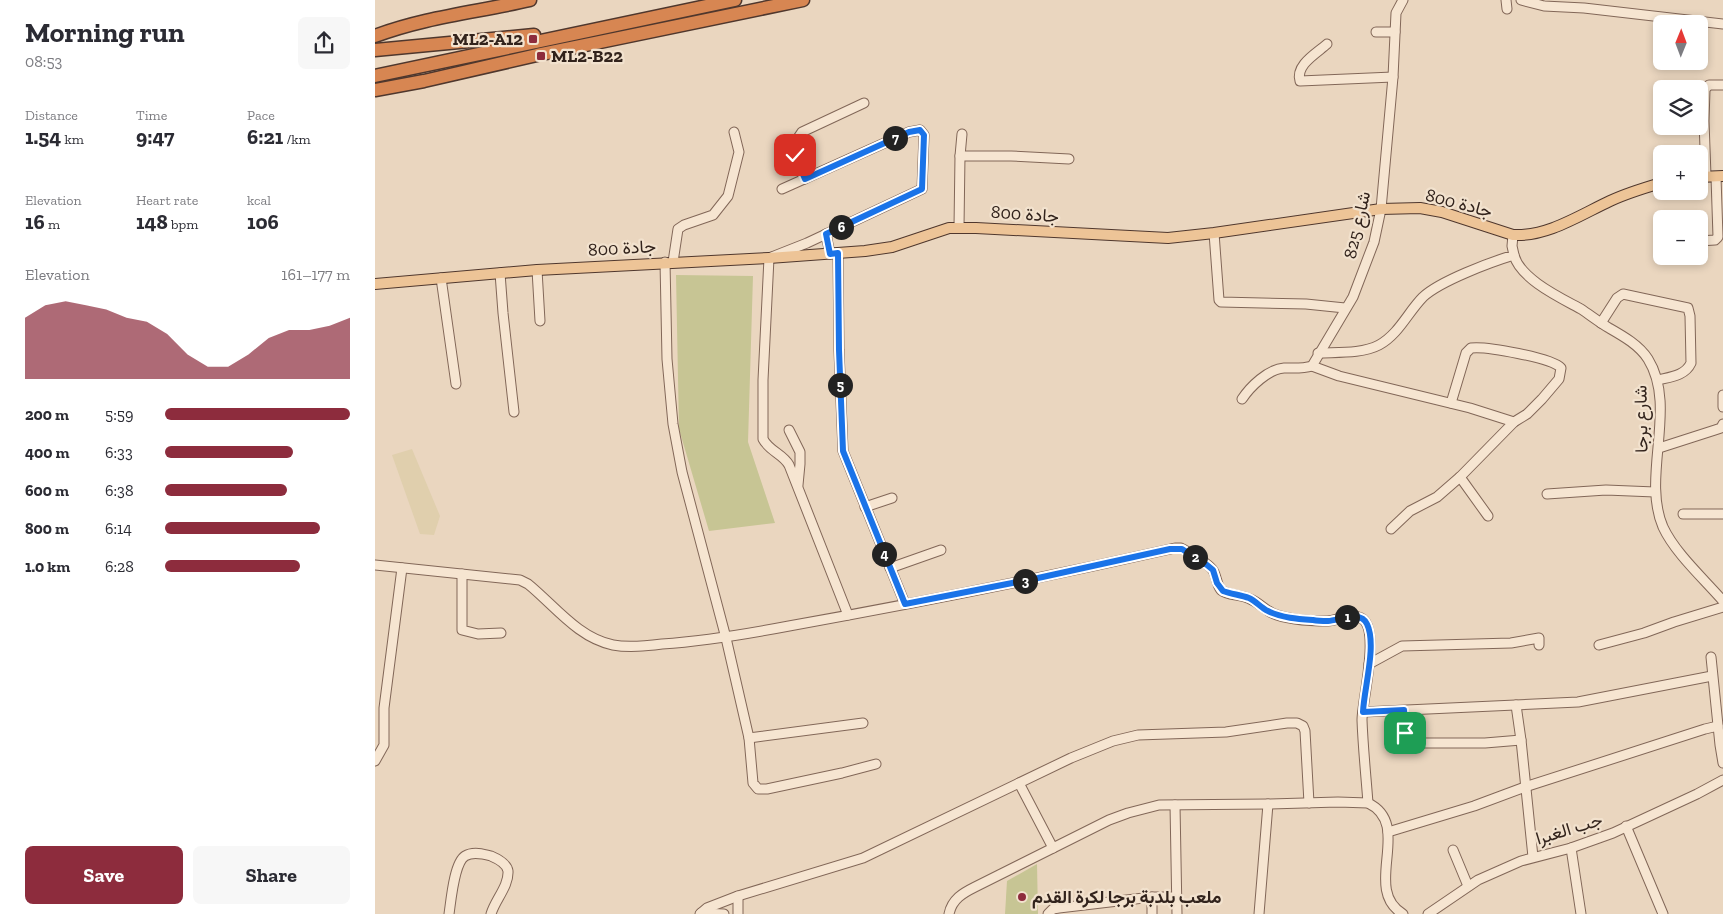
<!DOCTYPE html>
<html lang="en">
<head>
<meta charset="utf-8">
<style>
	:root { --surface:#fff; --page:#f7f7f7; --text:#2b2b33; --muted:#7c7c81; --accent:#8d2c3d }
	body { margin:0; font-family:"Zilla Slab",Vazirmatn,serif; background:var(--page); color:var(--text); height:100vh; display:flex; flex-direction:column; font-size:19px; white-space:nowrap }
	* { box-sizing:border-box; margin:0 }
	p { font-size:16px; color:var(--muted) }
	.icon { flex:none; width:28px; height:28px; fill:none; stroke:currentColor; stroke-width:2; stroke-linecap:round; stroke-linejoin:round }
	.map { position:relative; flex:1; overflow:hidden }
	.details { display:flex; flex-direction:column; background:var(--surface); width:375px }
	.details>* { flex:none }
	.needle { width:32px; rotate:1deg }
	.buttons { position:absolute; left:1278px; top:15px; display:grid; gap:10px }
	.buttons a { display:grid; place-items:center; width:55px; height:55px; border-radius:8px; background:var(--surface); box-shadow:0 2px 8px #0003; font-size:25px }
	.pin { position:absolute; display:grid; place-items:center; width:42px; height:42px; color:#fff; margin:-21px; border-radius:10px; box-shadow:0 2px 8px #0006 }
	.km { position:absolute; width:25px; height:25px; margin:-12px; border-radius:50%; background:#222; color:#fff; font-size:14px; line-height:25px; text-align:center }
	.round { display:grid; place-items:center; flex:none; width:52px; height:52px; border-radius:8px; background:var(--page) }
	.overview { display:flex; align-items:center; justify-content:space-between; height:85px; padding:0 25px }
	h1 { font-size:28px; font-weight:700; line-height:38px }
	.stats { display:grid; grid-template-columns:repeat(3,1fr); gap:8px; height:85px; padding:5px 25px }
	.stats div { display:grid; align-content:center }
	.stats b { font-size:21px; font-weight:700 }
	.stats small { font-size:14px; font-weight:400 }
	.stats p { font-size:14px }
	.chart { height:140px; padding:10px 25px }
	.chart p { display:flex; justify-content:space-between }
	.chart svg { width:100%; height:90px; margin-top:5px; fill:var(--accent); opacity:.7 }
	.action { display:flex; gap:10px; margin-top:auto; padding:10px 25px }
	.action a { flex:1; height:58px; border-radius:8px; background:var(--accent); color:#fff; font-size:20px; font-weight:700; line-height:58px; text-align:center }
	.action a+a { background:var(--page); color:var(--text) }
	ul { padding:0 25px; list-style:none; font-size:16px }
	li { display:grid; grid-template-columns:80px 60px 1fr; align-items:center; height:38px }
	li i { height:12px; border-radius:6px; background:var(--accent) }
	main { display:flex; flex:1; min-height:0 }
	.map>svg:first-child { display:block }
	.farmland { fill:#e0cfad }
	.green { fill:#c7c594 }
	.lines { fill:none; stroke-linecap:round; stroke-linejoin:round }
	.minor-casing { stroke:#826758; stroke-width:11 }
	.major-casing { stroke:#4f372d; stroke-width:12 }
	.highway-casing { stroke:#4f372d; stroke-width:15 }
	.minor { stroke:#f6e5d1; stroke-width:9 }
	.major { stroke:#edc497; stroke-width:10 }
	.highway { stroke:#d78652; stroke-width:12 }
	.route-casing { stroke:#fff; stroke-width:10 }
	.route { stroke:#1a73e8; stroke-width:6 }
	.poi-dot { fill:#8d2c3d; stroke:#f2e2ce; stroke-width:2 }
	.labels { text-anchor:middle; stroke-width:4.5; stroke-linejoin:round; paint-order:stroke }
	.poi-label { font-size:18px; font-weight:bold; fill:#32231c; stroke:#f2e2ce; text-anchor:start }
	.street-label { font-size:18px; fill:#32231c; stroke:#f2e2ce }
</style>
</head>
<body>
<main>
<section class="details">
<div class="overview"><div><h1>Morning run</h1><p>08:53</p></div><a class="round"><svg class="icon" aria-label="share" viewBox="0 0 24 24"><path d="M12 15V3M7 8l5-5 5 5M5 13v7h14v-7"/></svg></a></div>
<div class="stats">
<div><p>Distance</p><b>1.54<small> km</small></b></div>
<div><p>Time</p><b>9:47</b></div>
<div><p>Pace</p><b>6:21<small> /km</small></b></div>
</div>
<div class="stats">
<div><p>Elevation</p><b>16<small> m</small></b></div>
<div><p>Heart rate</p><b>148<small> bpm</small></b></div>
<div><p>kcal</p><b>106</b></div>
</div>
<div class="chart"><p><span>Elevation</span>161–177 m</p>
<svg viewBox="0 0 160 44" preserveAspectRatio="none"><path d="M0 44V14L10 8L20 6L30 8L40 10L50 14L60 16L70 22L80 32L90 38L100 38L110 32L120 24L130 20L140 20L150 18L160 14V44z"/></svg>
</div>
<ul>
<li><b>200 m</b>5:59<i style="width:100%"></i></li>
<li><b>400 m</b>6:33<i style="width:69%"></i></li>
<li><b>600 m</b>6:38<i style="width:66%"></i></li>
<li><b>800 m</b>6:14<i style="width:84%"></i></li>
<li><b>1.0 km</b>6:28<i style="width:73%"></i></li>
</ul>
<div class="action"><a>Save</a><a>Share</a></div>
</section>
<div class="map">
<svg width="1348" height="914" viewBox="0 0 1348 914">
	<rect width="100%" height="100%" fill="#ead6bf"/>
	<path class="farmland" d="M37,449l28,67 -6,19 -14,-1 -28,-79z"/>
	<g class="green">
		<path d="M301,275l77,1 -5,166 27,81 -66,8 -30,-102z"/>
		<path d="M662,864l1,50h-33l2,-33z"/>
	</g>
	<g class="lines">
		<g class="minor-casing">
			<g id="minor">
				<path d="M1131,0l1,9"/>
				<path d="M1146,0l23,6 40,2 139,16"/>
				<path d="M1001,32h19"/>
				<path d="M952,44c-10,9 -32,21 -27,37l93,-4"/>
				<path d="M585,156h51l58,3"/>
				<path d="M1331,176l-2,-55 1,-32 4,-4h14"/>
				<path d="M430,179c-8,-19 -17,-29 -3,-47l62,-29"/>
				<path d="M407,189l127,-57 11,-2 4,5 -2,54 -115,54 -38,15 -6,122v59c6,12 20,15 26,26l59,150"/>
				<path d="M584,227l1,-71 2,-22"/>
				<path d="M839,233l5,67 2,2 85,2 39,4"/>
				<path d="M451,234l4,20"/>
				<path d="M1324,241l16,-1 3,-3 -2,-60"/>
				<path d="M463,253l1,97 4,101 62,153"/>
				<path d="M1139,255c6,24 47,43 67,54 9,6 18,13 28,19 14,8 30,17 39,31 30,48 -7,117 15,168 12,26 41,52 60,74"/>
				<path d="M290,262l2,97 6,65 9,48 44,166 23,100 4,45 5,6h9l75,-16 34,-9"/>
				<path d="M298,262l5,-33 6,-4 29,-10 15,-19 11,-44 -5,-20"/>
				<path d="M162,270l3,51"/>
				<path d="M125,273l3,40 11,99"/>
				<path d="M66,278l15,106"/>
				<path d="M1226,323l16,-25 6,-4 65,14 2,8 1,47c-6,13 -21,14 -33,17"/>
				<path d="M943,353c19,-1 44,1 61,-8 20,-11 29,-33 44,-48 17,-16 68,-35 91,-42l-2,-9 1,-11"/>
				<path d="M937,366l27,10 131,32 44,14"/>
				<path d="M1348,395v12"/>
				<path d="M867,399c8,-12 26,-30 42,-31 10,0 18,1 28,-2l41,-69 21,-55 7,-33 12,-132 3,-64 7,-13"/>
				<path d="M414,430l11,22v12l-2,21"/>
				<path d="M1284,448l56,-18 6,-2 2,-4"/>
				<path d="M1085,477l28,39"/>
				<path d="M1172,494l59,-4 49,2"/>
				<path d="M490,507l27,-9"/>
				<path d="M1308,514h40"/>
				<path d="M1016,529l19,-18 27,-14 23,-20 54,-55 13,-8 15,-15 17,-20 2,-11c-9,-10 -75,-22 -90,-20l-5,5 -15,50"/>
				<path d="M0,565l145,15 8,4c26,21 50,54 85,61 16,3 33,1 49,-1 43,-3 85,-10 127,-18 129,-23 258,-49 386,-78h6c9,5 24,13 31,21 5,6 4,15 9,21 7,6 20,4 29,9 8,3 14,10 22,14 16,7 38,8 56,8 11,-1 23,-8 33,-3 20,9 1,83 1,102 1,28 4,56 6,83"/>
				<path d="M515,568l51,-18"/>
				<path d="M87,574v56l16,4 23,-1"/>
				<path d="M1224,645l45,-12 30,-11 49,-15"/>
				<path d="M1336,657l9,88 3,18"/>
				<path d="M994,664l33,-18 109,-3 28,-5v7"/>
				<path d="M1141,705l5,35 12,117"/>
				<path d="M1029,711l3,26 11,6h67l36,-3"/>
				<path d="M988,712l215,-10 134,-26"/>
				<path d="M374,738l114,-15"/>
				<path d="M0,761l9,-16v-37l18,-140"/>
				<path d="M644,783l34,65"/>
				<path d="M800,805l2,109"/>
				<path d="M1251,826l37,88"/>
				<path d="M1013,832l86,-26 51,-19 180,-58 13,-3"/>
				<path d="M1196,848l10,66"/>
				<path d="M1078,850l15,36"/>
				<path d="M363,896v18"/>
				<path d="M326,913l23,1"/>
				<path d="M74,914c2,-13 5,-51 16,-58 8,-5 19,-2 26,0 7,3 16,8 17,15 1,15 -13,29 -17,43"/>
				<path d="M325,914l7,-6 31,-12 125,-38 208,-100 42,-17 25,-6 88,-3 61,-9h10l6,3 2,5 4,72"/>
				<path d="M574,914c3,-15 14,-21 26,-27l134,-67 19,-7 31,-8 109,-1 70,-2 30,1c46,22 -7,86 35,111"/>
				<path d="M673,914l5,-5 6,-1 93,-11h24"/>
				<path d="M777,914v-17"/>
				<path d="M884,914l9,-110"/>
				<path d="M1053,914l50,-34 43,-19 50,-13 42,-15 84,-39 26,-14"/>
			</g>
		</g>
		<g class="major-casing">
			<g id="major">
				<path d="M1324,177l24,-1"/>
				<path d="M0,284l162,-14 232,-12 96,-7 27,-4 57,-19h27l192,10 46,-5 167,-24 39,-1 22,4 71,23c34,2 67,-20 97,-34 17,-8 34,-13 51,-18"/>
			</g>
		</g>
		<g class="highway-casing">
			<g id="highway">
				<path d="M0,36c50,-19 103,-24 155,-36"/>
				<path d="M0,50l159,-15"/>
				<path d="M0,76l360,-76"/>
				<path d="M0,90l49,-9 113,-26 266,-55"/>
			</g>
		</g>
		<use href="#minor" class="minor"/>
		<use href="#major" class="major"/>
		<use href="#highway" class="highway"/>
	</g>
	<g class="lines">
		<g class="route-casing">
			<path id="route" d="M420,155l10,24 104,-47 11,-2 4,5 -2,54 -96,45 4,20 8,-1 1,97 4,101 62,153 133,-26 132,-29h12l25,16 6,5 4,13 6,8c8,3 18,4 26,7 7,3 12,10 19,13 14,7 30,8 45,9 5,1 10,1 15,1 12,-1 33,-11 39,3 10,21 -3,64 -4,88l41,-2 1,23"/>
		</g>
		<use href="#route" class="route"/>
	</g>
	<g class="poi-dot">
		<rect x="153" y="34" width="10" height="10" rx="2.5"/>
		<rect x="161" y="51" width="10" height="10" rx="2.5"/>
		<circle cx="647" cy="897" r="5"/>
	</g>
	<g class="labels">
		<g class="poi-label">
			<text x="148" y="45" text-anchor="end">ML2-A12</text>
			<text x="176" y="62">ML2-B22</text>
			<text x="657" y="903">ملعب بلدبة برجا لكرة القدم</text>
		</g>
		<g class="street-label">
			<text transform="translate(1084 203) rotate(15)" y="6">جادة 800</text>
			<text transform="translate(650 214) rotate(4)" y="6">جادة 800</text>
			<text transform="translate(982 225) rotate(-77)" y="6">شارع 825</text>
			<text transform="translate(247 248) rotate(-3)" y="6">جادة 800</text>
			<text transform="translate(1266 419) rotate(-91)" y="6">شارع برجا</text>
			<text transform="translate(1194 829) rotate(-17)" y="6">جب الغبرا</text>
		</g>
	</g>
</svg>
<div class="buttons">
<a><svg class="needle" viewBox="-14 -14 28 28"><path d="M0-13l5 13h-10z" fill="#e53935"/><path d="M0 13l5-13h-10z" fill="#7c7c81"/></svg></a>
<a><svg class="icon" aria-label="layers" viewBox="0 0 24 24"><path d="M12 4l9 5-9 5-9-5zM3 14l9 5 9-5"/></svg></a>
<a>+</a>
<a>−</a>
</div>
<div class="pin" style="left:1030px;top:733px;background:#1e9e55"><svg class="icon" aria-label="arrive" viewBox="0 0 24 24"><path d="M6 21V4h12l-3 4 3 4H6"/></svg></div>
<div class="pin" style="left:420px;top:155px;background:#d93025"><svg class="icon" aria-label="check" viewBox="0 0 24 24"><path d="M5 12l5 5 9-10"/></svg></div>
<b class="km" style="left:972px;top:617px">1</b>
<b class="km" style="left:820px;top:557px">2</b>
<b class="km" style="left:650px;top:581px">3</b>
<b class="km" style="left:509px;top:554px">4</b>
<b class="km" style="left:465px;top:385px">5</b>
<b class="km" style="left:466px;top:227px">6</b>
<b class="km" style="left:520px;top:138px">7</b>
</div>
</main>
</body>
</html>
